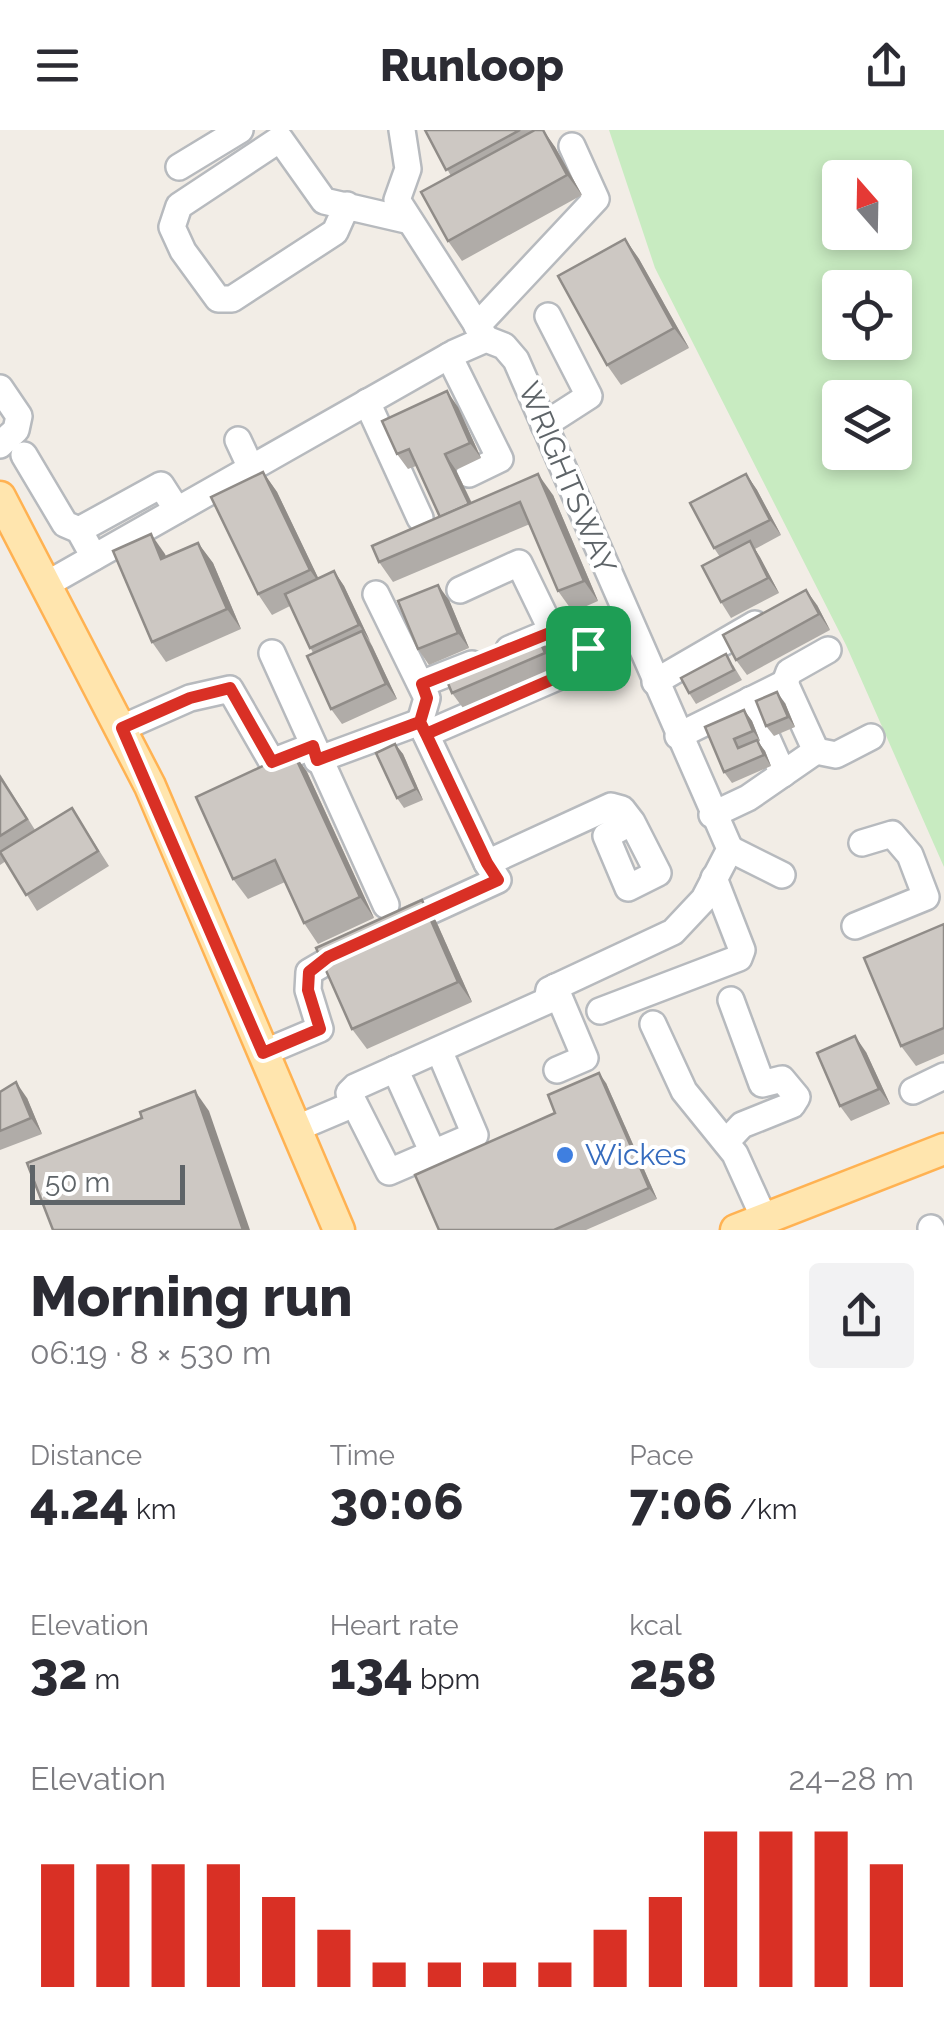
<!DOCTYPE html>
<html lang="en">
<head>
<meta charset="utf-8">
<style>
	:root { --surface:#fff; --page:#f2f2f3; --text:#2b2b33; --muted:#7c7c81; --accent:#d93025 }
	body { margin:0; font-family:Raleway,sans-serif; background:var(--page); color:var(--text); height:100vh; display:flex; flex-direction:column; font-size:38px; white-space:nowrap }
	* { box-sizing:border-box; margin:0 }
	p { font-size:32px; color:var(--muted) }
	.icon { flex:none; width:55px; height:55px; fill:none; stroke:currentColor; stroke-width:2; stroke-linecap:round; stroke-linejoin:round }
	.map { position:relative; height:1100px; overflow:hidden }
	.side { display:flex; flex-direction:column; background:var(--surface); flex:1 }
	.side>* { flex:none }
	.needle { width:65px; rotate:340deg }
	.buttons { position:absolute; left:822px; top:30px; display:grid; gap:20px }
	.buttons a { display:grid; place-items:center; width:90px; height:90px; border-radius:10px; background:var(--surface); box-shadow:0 5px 15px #0003; font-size:50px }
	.scale { position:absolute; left:30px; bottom:25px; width:155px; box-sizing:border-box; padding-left:10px; border:5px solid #5e6468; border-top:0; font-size:28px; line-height:35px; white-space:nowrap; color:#5e6468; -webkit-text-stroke:8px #fff; paint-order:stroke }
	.pin { position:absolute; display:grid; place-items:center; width:85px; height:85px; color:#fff; margin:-42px; border-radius:20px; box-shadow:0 5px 15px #0006 }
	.round { display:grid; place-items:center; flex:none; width:105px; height:105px; border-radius:10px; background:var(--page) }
	.summary { display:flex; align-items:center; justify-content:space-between; height:170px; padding:0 30px }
	h1 { font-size:55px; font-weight:800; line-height:75px }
	.stats { display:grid; grid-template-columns:repeat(3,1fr); gap:15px; height:170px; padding:10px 30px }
	.stats div { display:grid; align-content:center }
	.stats b { font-size:50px; font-weight:800 }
	.stats small { font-size:28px; font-weight:400 }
	.stats p { font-size:28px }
	.chart { height:280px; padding:20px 30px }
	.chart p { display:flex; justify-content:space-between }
	.chart svg { width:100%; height:180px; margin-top:10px; stroke:var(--accent); stroke-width:6 }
	header { display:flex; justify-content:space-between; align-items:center; height:130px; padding:0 30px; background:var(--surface); font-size:45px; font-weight:800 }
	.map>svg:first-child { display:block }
	.green { fill:#c8ebc1; fill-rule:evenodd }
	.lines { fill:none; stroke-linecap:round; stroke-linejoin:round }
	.minor-casing { stroke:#b7babe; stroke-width:30 }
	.major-casing { stroke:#ffb252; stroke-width:35 }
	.minor { stroke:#fff; stroke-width:25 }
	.major { stroke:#ffe5ae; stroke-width:30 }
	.wall { fill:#b0aca8 }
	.shaded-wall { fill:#908c88 }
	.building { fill:#cdc8c3; stroke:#908c88; stroke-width:2.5 }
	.route-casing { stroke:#fff; stroke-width:20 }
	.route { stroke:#d93025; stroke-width:12 }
	.shop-dot { fill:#3f7fe0; stroke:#fff; stroke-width:4 }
	.labels { text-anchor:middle; stroke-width:8; stroke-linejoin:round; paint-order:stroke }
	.street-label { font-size:30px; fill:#5e6468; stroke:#fff }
	.shop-label { font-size:30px; fill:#366cbe; stroke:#fff; text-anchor:start }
</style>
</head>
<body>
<header><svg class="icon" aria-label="menu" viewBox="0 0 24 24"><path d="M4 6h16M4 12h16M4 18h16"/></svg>Runloop<svg class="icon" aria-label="share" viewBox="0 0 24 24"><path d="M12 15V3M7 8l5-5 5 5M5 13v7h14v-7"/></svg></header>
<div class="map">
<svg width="944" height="1100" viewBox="0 0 944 1100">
	<rect width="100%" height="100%" fill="#f2ede6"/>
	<path class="green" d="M609,0h335v737l-98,-222 -191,-377zM840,48h55v54h-55zM840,158h55v54h-55zM840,268h55v54h-55z"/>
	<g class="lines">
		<g class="minor-casing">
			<g id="minor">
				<path d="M402,0l6,39 -11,31 89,139"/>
				<path d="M179,37l61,-37"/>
				<path d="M347,75l-12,27 -103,67h-14l-35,-48 -11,-24 7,-21 101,-67 44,62 82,19"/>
				<path d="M477,196l119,-127 -24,-53"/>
				<path d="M449,226l51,103 -31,15"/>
				<path d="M0,258l19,28 -3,14 -16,15"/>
				<path d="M367,272l53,116"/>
				<path d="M544,295l45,-29 -41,-80"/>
				<path d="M238,310l13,28"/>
				<path d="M24,325l41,69 14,6 15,27"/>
				<path d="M79,400l82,-45 16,25"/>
				<path d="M47,454l407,-231 32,-14 18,7 12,14 214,489 -26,50 -31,33 -124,58 -2,11 -192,86 -6,6 40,79 86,-37 -36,-85"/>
				<path d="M460,460l59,-27 33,68"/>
				<path d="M376,464l51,104 -7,24"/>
				<path d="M509,519l43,-18 36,18"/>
				<path d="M272,523l114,252"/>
				<path d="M655,552l100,-58"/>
				<path d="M785,553l4,-11 39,-22"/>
				<path d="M421,554l51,-20"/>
				<path d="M750,570l33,74"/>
				<path d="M122,598l68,-30 40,-9 42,73 41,-16"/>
				<path d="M426,604l134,-58 39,-39 31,-13"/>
				<path d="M678,606l107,-53 31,68 -68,47 -36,17"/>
				<path d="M816,621l20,4 35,-18"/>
				<path d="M317,630l103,-38 67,141 124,-57 11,3 10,13 26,51 -30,15 -22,-52 26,-14"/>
				<path d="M730,719l52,26"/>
				<path d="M402,794l96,-44 -11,-17"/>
				<path d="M855,796l71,-29 -16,-42 -18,-21 -30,9"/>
				<path d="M555,857l30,71 -28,12"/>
				<path d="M600,881l139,-53 3,-8 -28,-72"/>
				<path d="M653,894l31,67 51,63 29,64"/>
				<path d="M263,923l57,-24 -12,-39 1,-18 43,-25"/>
				<path d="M395,939l38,84"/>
				<path d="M913,961l31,-15"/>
				<path d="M295,999l59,-25"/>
				<path d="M726,1012l16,-17 50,-20 5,-8 -15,-18 -20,5 -31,-84"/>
				<path d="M931,1098l1,2"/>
			</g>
		</g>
		<g class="major-casing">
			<g id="major">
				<path d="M0,367l150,289 189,444"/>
				<path d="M736,1100l208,-81"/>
			</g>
		</g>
		<use href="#minor" class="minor"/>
		<use href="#major" class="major"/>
	</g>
	<g class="wall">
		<path d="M425,0h118l12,17 27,48 -120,66 -14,-20 3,-65z"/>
		<path d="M625,109l14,20 50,89 -68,37 -14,-20z"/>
		<path d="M458,277l23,51 -25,12 16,33 81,-8 45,106 -25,11 -15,-21 -28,-67 -137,58 -14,-20 61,-45 -24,-51 -8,3 -11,-15z"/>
		<path d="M263,342l14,20 41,86 16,-7 10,15 53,113 -55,25 -11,-15 -18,-56 -23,-47 -18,9 -14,-21z"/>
		<path d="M746,344l11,16 24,45 -26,14 24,44 -48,25 -10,-16 -1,-45 -6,-9z"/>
		<path d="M198,413l15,20 28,66 -75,33 -14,-20z"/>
		<path d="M449,470l20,48 -40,17 -11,-16z"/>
		<path d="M817,475l13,25 -83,45 -11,-15z"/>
		<path d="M546,516l9,23 -92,39 -11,-15z"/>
		<path d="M733,535l9,15 -46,24 -7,-11z"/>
		<path d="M785,573l10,24 -21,9 -8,-10z"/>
		<path d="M744,580l8,11 8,20 -2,1 7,9 6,15 -39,17 -8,-11 -19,-45z"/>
		<path d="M395,614l8,10 20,46 -19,8 -7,-10z"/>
		<path d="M293,622l14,20 67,146 -56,26 -14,-21 -19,-41 -37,17 -15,-20z"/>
		<path d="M0,644l35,56 37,-22 37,58 -72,45 -31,-50 -6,4z"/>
		<path d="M422,770l14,21 36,81 -105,47 -15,-20z"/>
		<path d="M944,794v130l-28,12 -15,-20z"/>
		<path d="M866,922l24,52 -39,17 -11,-15z"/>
		<path d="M606,953l51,116 -71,31h-147l116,-117z"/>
		<path d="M0,962l27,6 15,36 -42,16z"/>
	</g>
	<g class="shaded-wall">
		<path d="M543,0l12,17 27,48 -15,-20z"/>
		<path d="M625,109l14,20 50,89 -15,-20z"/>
		<path d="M447,261l11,16 23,51 -11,-15z"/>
		<path d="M445,324l11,16 24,51 -11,-16z"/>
		<path d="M263,342l14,20 47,98 -14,-20z"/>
		<path d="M538,344l15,21 45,106 -14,-20z"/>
		<path d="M746,344l11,16 24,45 -11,-15z"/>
		<path d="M151,404l14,20 11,25 -15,-20z"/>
		<path d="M750,411l10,16 19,36 -11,-15z"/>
		<path d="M198,413l15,20 28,66 -14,-20z"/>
		<path d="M334,441l10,15 26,55 -11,-16z"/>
		<path d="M438,455l11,15 20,48 -11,-15z"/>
		<path d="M806,460l11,15 13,25 -11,-16z"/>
		<path d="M535,500l11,16 9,23 -10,-16z"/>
		<path d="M362,501l10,15 25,53 -11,-15z"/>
		<path d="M777,562l8,11 10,24 -7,-10z"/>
		<path d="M744,580l8,11 8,20 -7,-10z"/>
		<path d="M757,610l8,11 6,15 -7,-11z"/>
		<path d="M395,614l8,10 20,46 -7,-11z"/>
		<path d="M293,622l14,20 67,146 -14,-21z"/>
		<path d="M422,770l14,21 36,81 -14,-20z"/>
		<path d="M855,906l11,16 24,52 -11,-15z"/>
		<path d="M599,943l7,10 51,116 -8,-11z"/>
		<path d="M16,952l11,16 15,36 -11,-16z"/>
		<path d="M195,961l14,20 41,119h-7z"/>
	</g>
	<g class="building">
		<path d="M425,0h95l-74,40z"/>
		<path d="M535,0h8l24,45 -119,66 -27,-49z"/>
		<path d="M625,109l49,89 -67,37 -49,-89z"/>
		<path d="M447,261l23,52 -25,11 24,50 -29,13 -31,-68 -12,5 -15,-33z"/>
		<path d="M263,342l47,98 -52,24 -47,-97z"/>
		<path d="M538,344l46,107 -26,10 -38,-89 -141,60 -7,-16z"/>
		<path d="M746,344l24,46 -56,28 -24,-45z"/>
		<path d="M151,404l10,25 37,-16 29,66 -75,33 -39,-91z"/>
		<path d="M750,411l18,37 -47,24 -19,-36z"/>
		<path d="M334,441l25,54 -49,23 -25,-54z"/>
		<path d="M438,455l20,48 -40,16 -20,-48z"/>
		<path d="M806,460l13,24 -83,46 -13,-25z"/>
		<path d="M535,500l10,23 -93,40 -10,-24z"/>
		<path d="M362,501l24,53 -55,25 -24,-53z"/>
		<path d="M726,524l8,16 -45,23 -8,-15z"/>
		<path d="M777,562l11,25 -22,9 -10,-25z"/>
		<path d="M744,580l9,21 -19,8 4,9 19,-8 7,15 -40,17 -19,-45z"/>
		<path d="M395,614l21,45 -19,9 -21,-45z"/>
		<path d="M293,622l67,145 -56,26 -29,-63 -42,19 -37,-82z"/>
		<path d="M0,647l27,42 -27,17z"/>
		<path d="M72,678l26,43 -72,44 -26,-43z"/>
		<path d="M422,770l36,82 -106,47 -36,-81z"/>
		<path d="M944,794v104l-43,18 -37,-88z"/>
		<path d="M855,906l24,53 -39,17 -23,-53z"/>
		<path d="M599,943l50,115 -95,42h-115l-24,-55 140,-62 -7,-18z"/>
		<path d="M16,952l15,36 -31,13v-39z"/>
		<path d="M195,961l48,139h-190l-26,-67 115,-45 -2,-6z"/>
	</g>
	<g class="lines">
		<g class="route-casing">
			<path id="route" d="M588,518l-28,28 -134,58 -6,-12 -103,38 -4,-14 -41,16 -42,-74 -40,10 -68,30 141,325 57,-24 -12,-39 1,-18 19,-15 170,-77 -11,-17 -61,-129 -6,-12 7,-24 -5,-14 130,-52 36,16"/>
		</g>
		<use href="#route" class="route"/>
	</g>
	<circle class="shop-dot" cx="565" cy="1025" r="10"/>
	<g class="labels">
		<g class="street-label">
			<text transform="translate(567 348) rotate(67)" y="10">WRIGHTSWAY</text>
		</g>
		<g class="shop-label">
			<text x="585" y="1035">Wickes</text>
		</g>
	</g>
</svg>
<div class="buttons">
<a><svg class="needle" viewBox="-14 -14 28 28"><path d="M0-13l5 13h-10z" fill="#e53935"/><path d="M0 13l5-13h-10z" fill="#7c7c81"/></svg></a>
<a><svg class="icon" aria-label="locate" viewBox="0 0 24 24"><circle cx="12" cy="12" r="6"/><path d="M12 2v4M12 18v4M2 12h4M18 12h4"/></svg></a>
<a><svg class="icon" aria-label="layers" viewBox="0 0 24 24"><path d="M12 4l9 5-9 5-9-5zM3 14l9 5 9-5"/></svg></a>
</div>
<div class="scale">50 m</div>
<div class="pin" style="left:588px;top:518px;background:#1e9e55"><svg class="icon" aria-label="arrive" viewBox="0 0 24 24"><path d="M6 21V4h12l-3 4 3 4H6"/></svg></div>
</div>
<section class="side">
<div class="summary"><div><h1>Morning run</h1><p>06:19 · 8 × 530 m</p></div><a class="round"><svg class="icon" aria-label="share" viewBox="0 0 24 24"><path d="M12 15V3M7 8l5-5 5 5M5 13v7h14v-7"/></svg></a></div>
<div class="stats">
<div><p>Distance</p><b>4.24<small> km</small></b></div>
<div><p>Time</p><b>30:06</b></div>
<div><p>Pace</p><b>7:06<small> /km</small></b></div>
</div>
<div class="stats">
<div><p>Elevation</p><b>32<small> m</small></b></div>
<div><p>Heart rate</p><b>134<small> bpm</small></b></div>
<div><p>kcal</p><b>258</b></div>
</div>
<div class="chart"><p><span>Elevation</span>24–28 m</p>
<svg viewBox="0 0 160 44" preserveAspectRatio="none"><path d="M5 44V14M15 44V14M25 44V14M35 44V14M45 44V22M55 44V30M65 44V38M75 44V38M85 44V38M95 44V38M105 44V30M115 44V22M125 44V6M135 44V6M145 44V6M155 44V14"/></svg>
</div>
</section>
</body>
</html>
